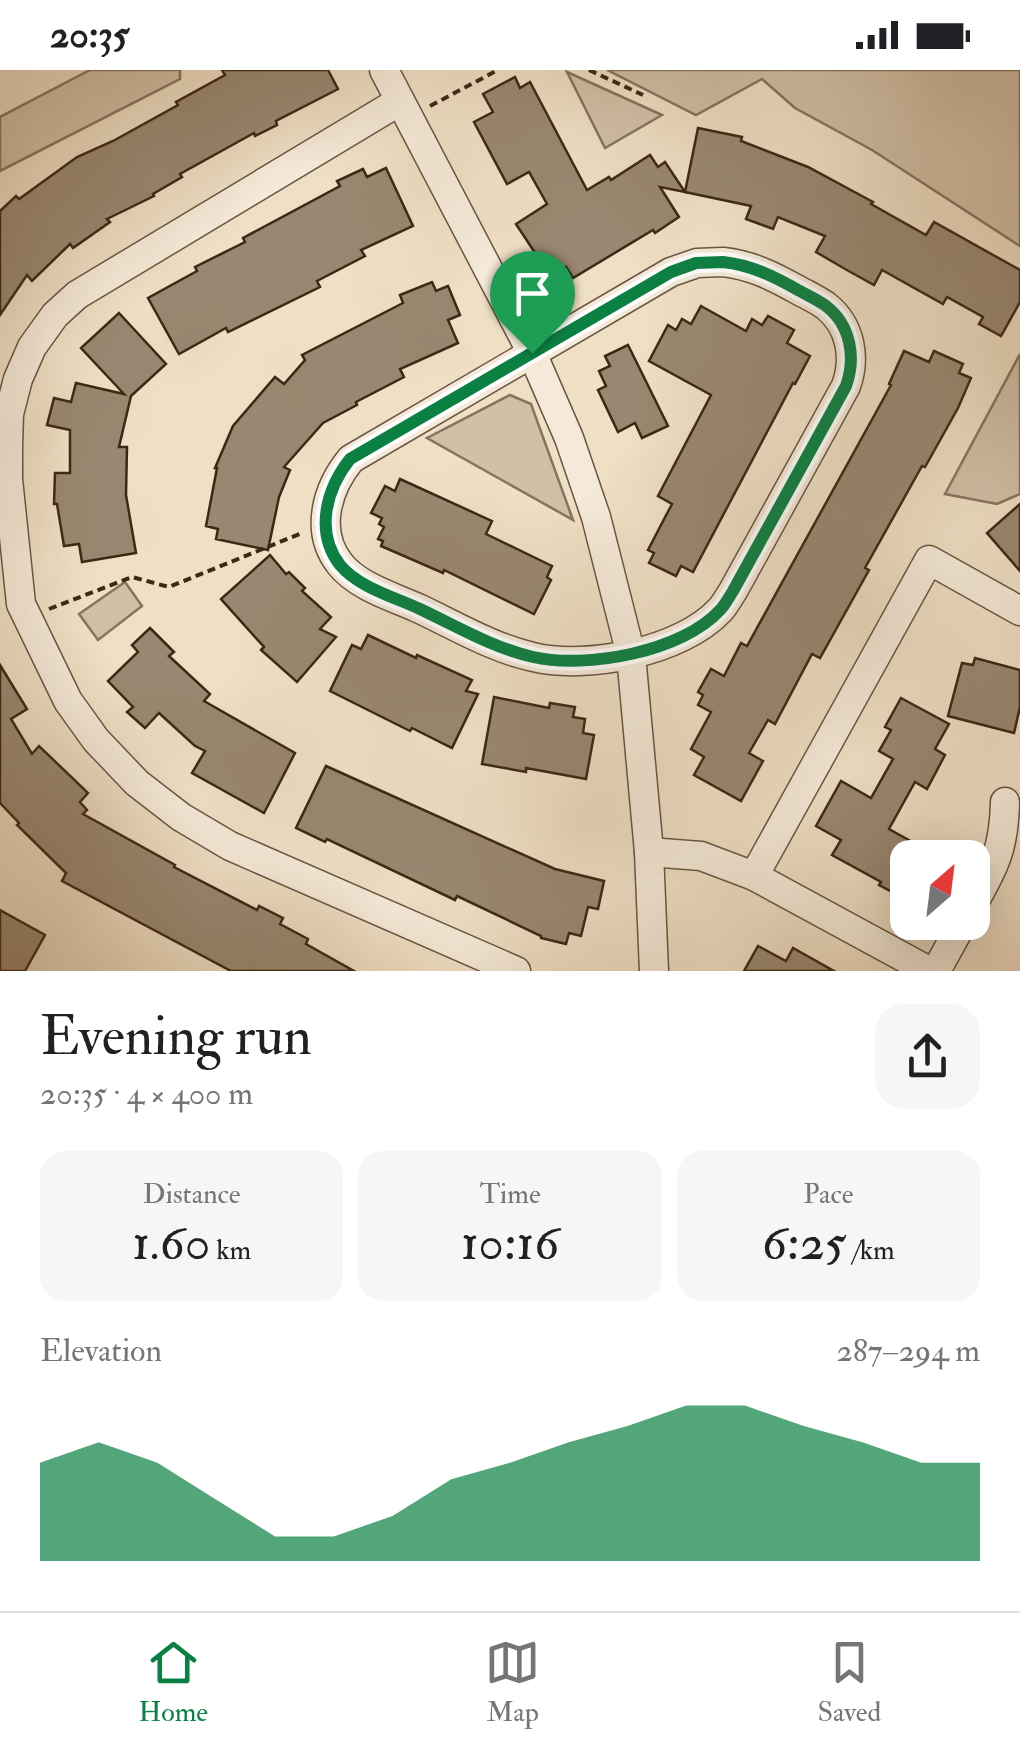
<!DOCTYPE html>
<html lang="en">
<head>
<meta charset="utf-8">
<style>
	:root { --surface:#fff; --page:#f6f6f6; --text:#202124; --muted:#757577; --line:#e0e0e0; --accent:#0b8043 }
	body { margin:0; font-family:"IM FELL Double Pica",serif; background:var(--page); color:var(--text); height:100vh; display:flex; flex-direction:column; font-size:38px; white-space:nowrap }
	* { box-sizing:border-box; margin:0 }
	p { font-size:32px; color:var(--muted) }
	.icon { flex:none; width:55px; height:55px; fill:none; stroke:currentColor; stroke-width:2; stroke-linecap:round; stroke-linejoin:round }
	.map { position:relative; height:901px; overflow:hidden }
	.panel { display:flex; flex-direction:column; background:var(--surface); flex:1 }
	.panel>* { flex:none }
	.needle { width:65px; rotate:28deg }
	.controls { position:absolute; left:890px; top:770px; display:grid; gap:20px }
	.controls a { display:grid; place-items:center; width:100px; height:100px; border-radius:20px; background:var(--surface); box-shadow:0 10px 40px #0002; font-size:50px }
	.pin { position:absolute; display:grid; place-items:center; width:85px; height:85px; color:#fff; margin:-102px -42px; border-radius:50% 50% 50% 0; rotate:-45deg; box-shadow:0 0 10px #0007 }
	.pin .icon { rotate:45deg }
	.round { display:grid; place-items:center; flex:none; width:105px; height:105px; border-radius:30px; background:var(--page) }
	.overview { display:flex; align-items:center; justify-content:space-between; height:170px; padding:0 40px }
	h1 { font-size:55px; font-weight:600; line-height:75px }
	.figures { display:grid; grid-template-columns:repeat(3,1fr); gap:15px; height:170px; padding:10px 40px }
	.figures div { display:grid; align-content:center; border-radius:25px; background:var(--page); text-align:center }
	.figures b { font-size:50px; font-weight:600 }
	.figures small { font-size:28px; font-weight:400 }
	.figures p { font-size:28px }
	.chart { height:280px; padding:20px 40px }
	.chart p { display:flex; justify-content:space-between }
	.chart svg { width:100%; height:180px; margin-top:10px; fill:var(--accent); opacity:.7 }
	.status { display:flex; justify-content:space-between; align-items:center; height:70px; padding:0 50px; background:var(--surface); direction:ltr }
	.status svg { height:28px; fill:currentColor }
	.menu { display:flex; justify-content:space-around; align-items:center; height:140px; border-top:2px solid var(--line); background:var(--surface); font-size:28px; color:var(--muted) }
	.menu a { display:grid; justify-items:center; gap:5px }
	.menu .selected { color:var(--accent) }
	.map>svg:first-child { display:block }
	.green { fill:#d1c0a7; stroke:#86745e; stroke-width:2.5 }
	.building { fill:#998771; stroke:#3c2815; stroke-width:2.5 }
	.lines { fill:none; stroke-linecap:round; stroke-linejoin:round }
	.street-casing { stroke:#695641; stroke-width:31 }
	.path { stroke:#3c2815; stroke-width:4; stroke-dasharray:8 5; stroke-linecap:butt }
	.street { stroke:#f5ead9; stroke-width:28 }
	.route-casing { stroke:#fff; stroke-width:20 }
	.route { stroke:#0b8043; stroke-width:12 }
</style>
</head>
<body>
<div class="status"><b>20:35</b><svg viewBox="0 0 49 12"><path d="M0 12V9h3v3zM5 12V6h3v6zM10 12V3h3v9zM15 12V0h3v12zM26 1h20v11H26zM47 4h2v5h-2z"/></svg></div>
<div class="map">
<svg width="1020" height="901" viewBox="0 0 1020 901">
	<rect width="100%" height="100%" fill="#efdfc5"/>
	<filter id="stains"><feTurbulence type="fractalNoise" baseFrequency=".002" numOctaves="4"/><feColorMatrix values="0 0 0 0 .2 0 0 0 0 .09 0 0 0 0 .02 0 0 0 .5 -.17"/></filter>
	<radialGradient id="worn" r=".72"><stop offset=".6" stop-color="#630" stop-opacity="0"/><stop offset="1" stop-color="#630" stop-opacity=".3"/></radialGradient>
	<g class="green">
		<path d="M90,0h90v9l-180,92v-54z"/>
		<path d="M607,0h413v176l-148,-96 -77,-42 -33,-29 -66,36z"/>
		<path d="M567,2l95,43 -57,33z"/>
		<path d="M1020,284v140l-23,10 -52,-10z"/>
		<path d="M510,325l21,9 42,116 -146,-82z"/>
		<path d="M125,512l17,24 -44,34 -19,-26z"/>
	</g>
	<g class="building">
		<path d="M222,0h106l10,19 -62,32 1,4 -22,11 -1,-3 -74,41 2,3 -29,17 1,2 -47,23 3,3 -37,26 -3,-4 -38,37 -5,-6 -27,40v-104l16,-15 3,3 58,-42 36,-16 65,-36 -2,-3 49,-27z"/>
		<path d="M515,7l5,11 10,-6 57,108 22,-13 2,3 39,-25 8,12 7,-5 20,30 -25,-5 19,30 -24,16 -2,-3 -80,48 -7,-11 -15,10 -35,-53 31,-20 -18,-32 -22,12 -33,-62 19,-10 -10,-18z"/>
		<path d="M698,58l44,9 -1,4 67,26 65,35 -2,2 55,31 8,-13 86,48v32l-19,34 -22,-12 4,-7 -36,-20 -4,7 -61,-34 -8,15 -29,-16 -29,-17 9,-16 -47,-19 -5,12 -27,-10 5,-13 -66,-14z"/>
		<path d="M386,98l27,58 -52,24 4,6 -48,25 3,6 -92,45 -2,-4 -47,26 -31,-56 49,-27 -2,-4 50,-25 -2,-4 97,-52 -3,-5 26,-12 4,8z"/>
		<path d="M432,212l4,9 12,-5 12,29 -12,5 10,23 -58,26 4,8 -48,25 1,3 -34,18 -39,44 6,3 -11,27 -11,53 -52,-11 2,-10 -12,-3 11,-58h-2l18,-42 42,-49 9,7 21,-24 -3,-5 101,-52 -3,-8z"/>
		<path d="M701,236l45,25 6,-12 10,6 6,-9 26,14 -7,13 23,13 -15,28 -2,-1 -100,189 -12,-6 -5,10 -27,-13 5,-10 -6,-3 24,-46 -14,-8 53,-101 -62,-34 19,-36 8,5 6,-11 9,5z"/>
		<path d="M119,243l47,51 -35,32 -12,51h8l-1,48 10,58 -54,9 -3,-18 -15,2 -7,-42h-3l1,-31h15v-43l-23,-5 7,-27 17,4 5,-19 48,11 -43,-46z"/>
		<path d="M628,275l40,81 -26,12 -7,-15 -17,9 -20,-42 8,-4 -7,-15 11,-5 -5,-10z"/>
		<path d="M904,281l25,11 5,-11 29,13 -4,9 12,5 -13,30 -33,59 -3,-1 -57,102 4,2 -49,88 -8,-4 -37,70 -7,-4 -19,33 14,8 -22,40 -47,-26 10,-18 -13,-8 20,-37 -13,-7 5,-10 -5,-3 13,-23 13,7 17,-33 6,3 144,-261 -2,-1z"/>
		<path d="M400,409l92,42 -6,13 66,32 -5,11 4,3 -17,34 -90,-44 -1,3 -62,-27 2,-5 -5,-2 6,-12 -5,-3 3,-6 -11,-5 14,-27 10,5z"/>
		<path d="M1020,434v67l-33,-38z"/>
		<path d="M270,485l16,19 3,-2 16,16 -3,3 29,26 -11,12 16,8 -39,45 -36,-32 3,-3 -43,-48z"/>
		<path d="M150,558l24,24 -5,4 41,38 -6,7 91,52 -31,60 -72,-40 13,-22 -10,-5 -36,-33 -14,15 -18,-16 6,-5 -25,-26 30,-29 -6,-7z"/>
		<path d="M368,565l48,23 1,-3 55,25 -6,11 12,3 -26,54 -40,-20 -2,3 -80,-40 22,-46 9,4z"/>
		<path d="M975,588l45,12v37l-6,26 -66,-17 14,-53 11,2z"/>
		<path d="M0,595l27,44 -16,10 21,35 7,-8 49,47 -8,9 7,8 -4,4 92,51 -1,2 83,43 2,-4 24,12 -3,6 28,15 -2,5 48,27h-123l-169,-90 4,-8 -49,-48 2,-2 -19,-20z"/>
		<path d="M494,627l55,11 1,-5 25,4 -2,10 12,2 -2,14 11,2 -8,44 -60,-11v4l-44,-8z"/>
		<path d="M901,628l48,26 -14,25 10,6 -18,34 -12,-7 -26,47 52,29h-33v29l-6,10 -23,-12 2,-3 -49,-27 9,-15 -25,-14 25,-45 30,17 22,-39 -14,-8 12,-21 -6,-3z"/>
		<path d="M326,696l229,103 49,12 -6,28 -10,-2 -7,29 -12,-3 -3,11 -25,-6v-2l-84,-40 -2,4 -128,-61 -2,3 -29,-14z"/>
		<path d="M0,840l45,25 -20,36h-25z"/>
		<path d="M758,876l28,15 7,-13 41,23h-90z"/>
	</g>
	<g class="lines">
		<g class="street-casing">
			<g id="street">
				<path d="M384,0l148,283 37,85 27,79 35,138 18,197 5,119"/>
				<path d="M400,31l-323,194 -22,20 -23,32 -14,32 -9,35 -1,32v33l13,125 47,97 28,39 41,43 44,34 49,29 286,125"/>
				<path d="M723,192c28,3 50,14 75,28 9,5 20,10 28,16 25,20 30,52 20,80l-113,205c-4,6 -8,14 -13,19 -39,42 -134,60 -187,47 -40,-9 -77,-31 -113,-48 -26,-12 -62,-22 -80,-45 -26,-33 -13,-76 11,-105l320,-187 26,-9z"/>
				<path d="M649,782l52,4 53,20 175,95"/>
				<path d="M754,806l175,-316 91,51"/>
				<path d="M972,836c23,-40 32,-58 33,-104"/>
				<path d="M936,901l27,-49"/>
			</g>
		</g>
		<g class="path">
			<path d="M589,0l54,25"/>
			<path d="M430,36l68,-36"/>
			<path d="M49,539l83,-32 37,10 133,-54"/>
		</g>
		<use href="#street" class="street"/>
	</g>
	<g class="lines">
		<g class="route-casing">
			<path id="route" d="M723,192c28,3 50,14 75,28 9,5 20,10 28,16 25,19 30,52 20,80l-113,205c-4,6 -8,14 -13,19 -38,42 -134,59 -187,47 -40,-9 -77,-31 -113,-48 -26,-12 -62,-22 -80,-44 -26,-34 -13,-77 10,-106l321,-187 25,-9z"/>
		</g>
		<use href="#route" class="route"/>
	</g>
	<rect width="100%" height="100%" filter="url(#stains)"/>
	<rect width="100%" height="100%" fill="url(#worn)"/>
</svg>
<div class="controls">
<a><svg class="needle" viewBox="-14 -14 28 28"><path d="M0-13l5 13h-10z" fill="#e53935"/><path d="M0 13l5-13h-10z" fill="#757577"/></svg></a>
</div>
<div class="pin" style="left:532px;top:283px;background:#1e9e55"><svg class="icon" aria-label="arrive" viewBox="0 0 24 24"><path d="M6 21V4h12l-3 4 3 4H6"/></svg></div>
</div>
<section class="panel">
<div class="overview"><div><h1>Evening run</h1><p>20:35 · 4 × 400 m</p></div><a class="round"><svg class="icon" aria-label="share" viewBox="0 0 24 24"><path d="M12 15V3M7 8l5-5 5 5M5 13v7h14v-7"/></svg></a></div>
<div class="figures">
<div><p>Distance</p><b>1.60<small> km</small></b></div>
<div><p>Time</p><b>10:16</b></div>
<div><p>Pace</p><b>6:25<small> /km</small></b></div>
</div>
<div class="chart"><p><span>Elevation</span>287–294 m</p>
<svg viewBox="0 0 160 44" preserveAspectRatio="none"><path d="M0 44V20L10 15L20 20L30 29L40 38L50 38L60 33L70 24L80 20L90 15L100 11L110 6L120 6L130 11L140 15L150 20L160 20V44z"/></svg>
</div>
</section>
<nav class="menu">
<a class="selected"><svg class="icon" aria-label="home" viewBox="0 0 24 24"><path d="M3 11l9-7 9 7M6 9v11h12V9"/></svg>Home</a>
<a><svg class="icon" aria-label="map" viewBox="0 0 24 24"><path d="M3 6l6-2 6 2 6-2v14l-6 2-6-2-6 2zM9 4v14M15 6v14"/></svg>Map</a>
<a><svg class="icon" aria-label="saved" viewBox="0 0 24 24"><path d="M7 4h10v16l-5-4-5 4z"/></svg>Saved</a>
</nav>
</body>
</html>
